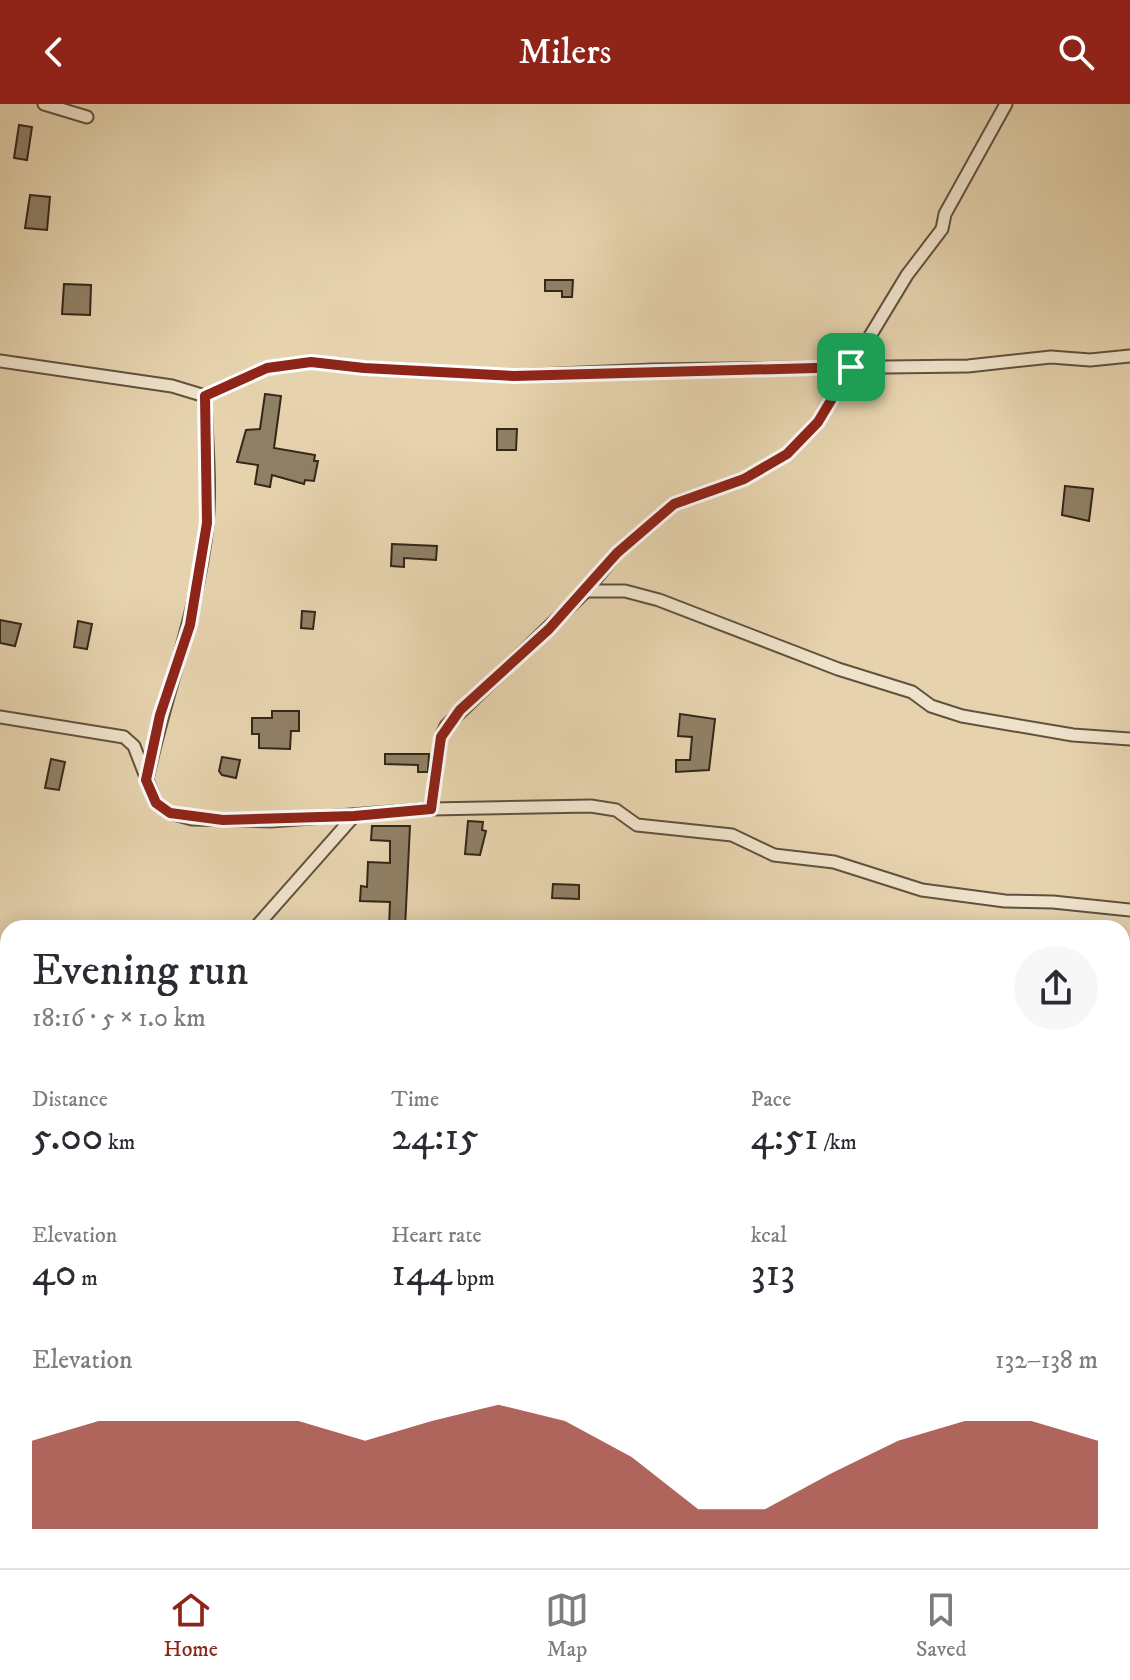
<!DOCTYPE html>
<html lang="en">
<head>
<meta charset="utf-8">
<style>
	:root { --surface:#fff; --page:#f7f7f7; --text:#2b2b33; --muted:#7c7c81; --line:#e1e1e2; --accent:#8f2418 }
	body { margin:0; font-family:"IM FELL DW Pica",serif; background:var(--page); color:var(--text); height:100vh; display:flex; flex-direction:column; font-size:30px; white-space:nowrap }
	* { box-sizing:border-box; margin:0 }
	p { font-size:26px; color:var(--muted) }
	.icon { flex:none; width:44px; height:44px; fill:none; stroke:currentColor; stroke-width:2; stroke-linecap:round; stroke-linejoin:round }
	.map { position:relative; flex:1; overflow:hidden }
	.details { position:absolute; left:0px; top:816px; width:1130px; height:648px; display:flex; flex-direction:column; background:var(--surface); border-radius:24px 24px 0 0; box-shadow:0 4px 20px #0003 }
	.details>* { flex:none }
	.pin { position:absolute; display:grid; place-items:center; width:68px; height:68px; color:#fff; margin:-34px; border-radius:16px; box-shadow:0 4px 12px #0006 }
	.round { display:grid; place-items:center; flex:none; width:84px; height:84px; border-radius:42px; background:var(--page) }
	.summary { display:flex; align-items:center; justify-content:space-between; height:136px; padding:0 32px }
	h1 { font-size:44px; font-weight:600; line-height:60px }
	.stats { display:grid; grid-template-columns:repeat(3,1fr); gap:12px; height:136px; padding:8px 32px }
	.stats div { display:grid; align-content:center }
	.stats b { font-size:40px; font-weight:600 }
	.stats small { font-size:22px; font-weight:400 }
	.stats p { font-size:22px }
	.chart { height:224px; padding:16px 32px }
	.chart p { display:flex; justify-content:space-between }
	.chart svg { width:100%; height:144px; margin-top:8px; fill:var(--accent); opacity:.7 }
	header { display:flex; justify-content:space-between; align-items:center; height:104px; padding:0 32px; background:var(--accent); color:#fff; font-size:36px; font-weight:600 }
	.tabs { display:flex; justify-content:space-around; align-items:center; height:112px; border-top:2px solid var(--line); background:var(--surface); font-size:22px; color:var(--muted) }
	.tabs a { display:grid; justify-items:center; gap:4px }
	.tabs .on { color:var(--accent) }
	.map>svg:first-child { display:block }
	.building { fill:#908066; stroke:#332719; stroke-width:2 }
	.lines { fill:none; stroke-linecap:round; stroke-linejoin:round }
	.street-casing { stroke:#60523e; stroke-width:15 }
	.street { stroke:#efe2ca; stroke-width:11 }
	.route-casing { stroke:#fff; stroke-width:16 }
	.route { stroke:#8f2418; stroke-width:10 }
</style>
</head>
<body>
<header><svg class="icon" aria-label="back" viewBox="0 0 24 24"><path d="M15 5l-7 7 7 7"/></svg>Milers<svg class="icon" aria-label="search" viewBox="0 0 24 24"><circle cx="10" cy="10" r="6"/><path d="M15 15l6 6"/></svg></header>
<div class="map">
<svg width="1130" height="1464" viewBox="0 0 1130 1464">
	<rect width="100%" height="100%" fill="#e6d3ae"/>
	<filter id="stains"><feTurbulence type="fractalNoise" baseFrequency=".0025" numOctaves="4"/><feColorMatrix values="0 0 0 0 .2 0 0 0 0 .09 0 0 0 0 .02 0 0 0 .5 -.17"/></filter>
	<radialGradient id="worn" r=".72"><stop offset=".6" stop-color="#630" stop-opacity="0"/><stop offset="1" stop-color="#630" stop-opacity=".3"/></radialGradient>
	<g class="building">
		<path d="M19,21l13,2 -5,33 -13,-2z"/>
		<path d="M30,91l20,2 -3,33 -22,-2z"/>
		<path d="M545,176h28l-1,17h-10v-6h-17z"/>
		<path d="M64,180l27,1 -1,30 -28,-1z"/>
		<path d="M265,290l16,2 -7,52 41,7 -1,6h4l-4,20 -9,-1 -1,4 -32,-9 -2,12 -15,-3 3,-19 -21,-3 9,-32 14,-1z"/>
		<path d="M497,325h20l-1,21h-19z"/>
		<path d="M1065,382l28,3 -4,32 -27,-6z"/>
		<path d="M392,440l45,2 -1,14 -32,-2v9l-13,-1z"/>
		<path d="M302,507l13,1 -2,17 -12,-1z"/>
		<path d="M0,516l21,4 -6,22 -15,-3z"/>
		<path d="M78,517l14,3 -5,25 -13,-2z"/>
		<path d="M272,607h27v20h-8l-1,18 -31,-1v-14h-7v-16h20z"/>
		<path d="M680,610l35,5 -6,51 -33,2v-12h14l2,-23 -14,-1z"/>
		<path d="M385,650h44l-1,18h-10v-7l-33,-1z"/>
		<path d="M222,653l18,3 -4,18 -14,-3 -3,-4z"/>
		<path d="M51,655l14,3 -6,28 -14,-2z"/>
		<path d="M468,717l15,1 -1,8 4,1 -6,24 -15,-1z"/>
		<path d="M372,722h38l-5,102h-16l1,-26 -30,-1 1,-15 6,1 1,-25 22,1v-22l-19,-1z"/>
		<path d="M553,780l26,1v14l-27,-1z"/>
	</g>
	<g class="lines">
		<g class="street-casing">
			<g id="street">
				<path d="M44,0l43,13"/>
				<path d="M1006,0l-61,110 -3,15 -35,46 -89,147 -31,32 -43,25 -70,25 -57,49 -31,38h39l34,9 179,69 74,23 19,14 31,10 111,19 57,4"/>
				<path d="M0,257l172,25 33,10 62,-28 44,-6 53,6 150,8 138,-6 316,-4 83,-9 39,3 40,-4"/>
				<path d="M0,613l124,20 10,9 22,57 14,10 22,6 79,2 160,-12 160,-3 25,4 21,15 95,10 42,20 60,7 88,28 83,11 48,1 77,8"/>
				<path d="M147,675c18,-85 51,-167 60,-254 4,-42 -1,-87 -2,-129"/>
				<path d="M431,705l10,-72 5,-11 140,-135"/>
				<path d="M255,824l99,-112"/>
				<path d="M0,1174l8,-15"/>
				<path d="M1122,1359l8,-4"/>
				<path d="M196,1464l43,-8"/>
			</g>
		</g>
		<use href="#street" class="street"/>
	</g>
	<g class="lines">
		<g class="route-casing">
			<path id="route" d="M311,258l53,6 150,8 337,-9 -33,55 -31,32 -43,25 -70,25 -57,49 -68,76 -89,81 -19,27 -10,72 -77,7 -131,4 -53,-7 -14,-10 -10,-23 14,-65 30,-90 17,-102 -2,-127 62,-28z"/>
		</g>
		<use href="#route" class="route"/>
	</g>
	<rect width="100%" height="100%" filter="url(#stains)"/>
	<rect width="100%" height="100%" fill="url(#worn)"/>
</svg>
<div class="pin" style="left:851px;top:263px;background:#1e9e55"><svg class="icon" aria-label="arrive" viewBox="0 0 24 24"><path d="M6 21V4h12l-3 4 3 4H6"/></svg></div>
<section class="details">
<div class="summary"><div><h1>Evening run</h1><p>18:16 · 5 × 1.0 km</p></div><a class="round"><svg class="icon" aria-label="share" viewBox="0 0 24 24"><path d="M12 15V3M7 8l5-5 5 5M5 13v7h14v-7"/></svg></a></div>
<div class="stats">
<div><p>Distance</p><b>5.00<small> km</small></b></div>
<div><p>Time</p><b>24:15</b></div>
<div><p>Pace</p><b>4:51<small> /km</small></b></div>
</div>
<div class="stats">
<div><p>Elevation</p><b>40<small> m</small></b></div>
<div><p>Heart rate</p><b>144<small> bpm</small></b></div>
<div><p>kcal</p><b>313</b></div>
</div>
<div class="chart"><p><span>Elevation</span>132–138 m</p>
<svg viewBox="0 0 160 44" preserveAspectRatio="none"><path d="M0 44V17L10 11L20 11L30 11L40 11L50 17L60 11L70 6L80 11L90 22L100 38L110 38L120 27L130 17L140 11L150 11L160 17V44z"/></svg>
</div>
</section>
</div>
<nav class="tabs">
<a class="on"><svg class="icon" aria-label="home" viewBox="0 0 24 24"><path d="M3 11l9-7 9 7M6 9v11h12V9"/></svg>Home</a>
<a><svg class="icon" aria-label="map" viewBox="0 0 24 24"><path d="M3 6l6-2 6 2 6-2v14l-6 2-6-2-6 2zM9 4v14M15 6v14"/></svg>Map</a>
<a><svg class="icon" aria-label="saved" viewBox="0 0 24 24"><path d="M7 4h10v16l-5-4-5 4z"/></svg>Saved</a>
</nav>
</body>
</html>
